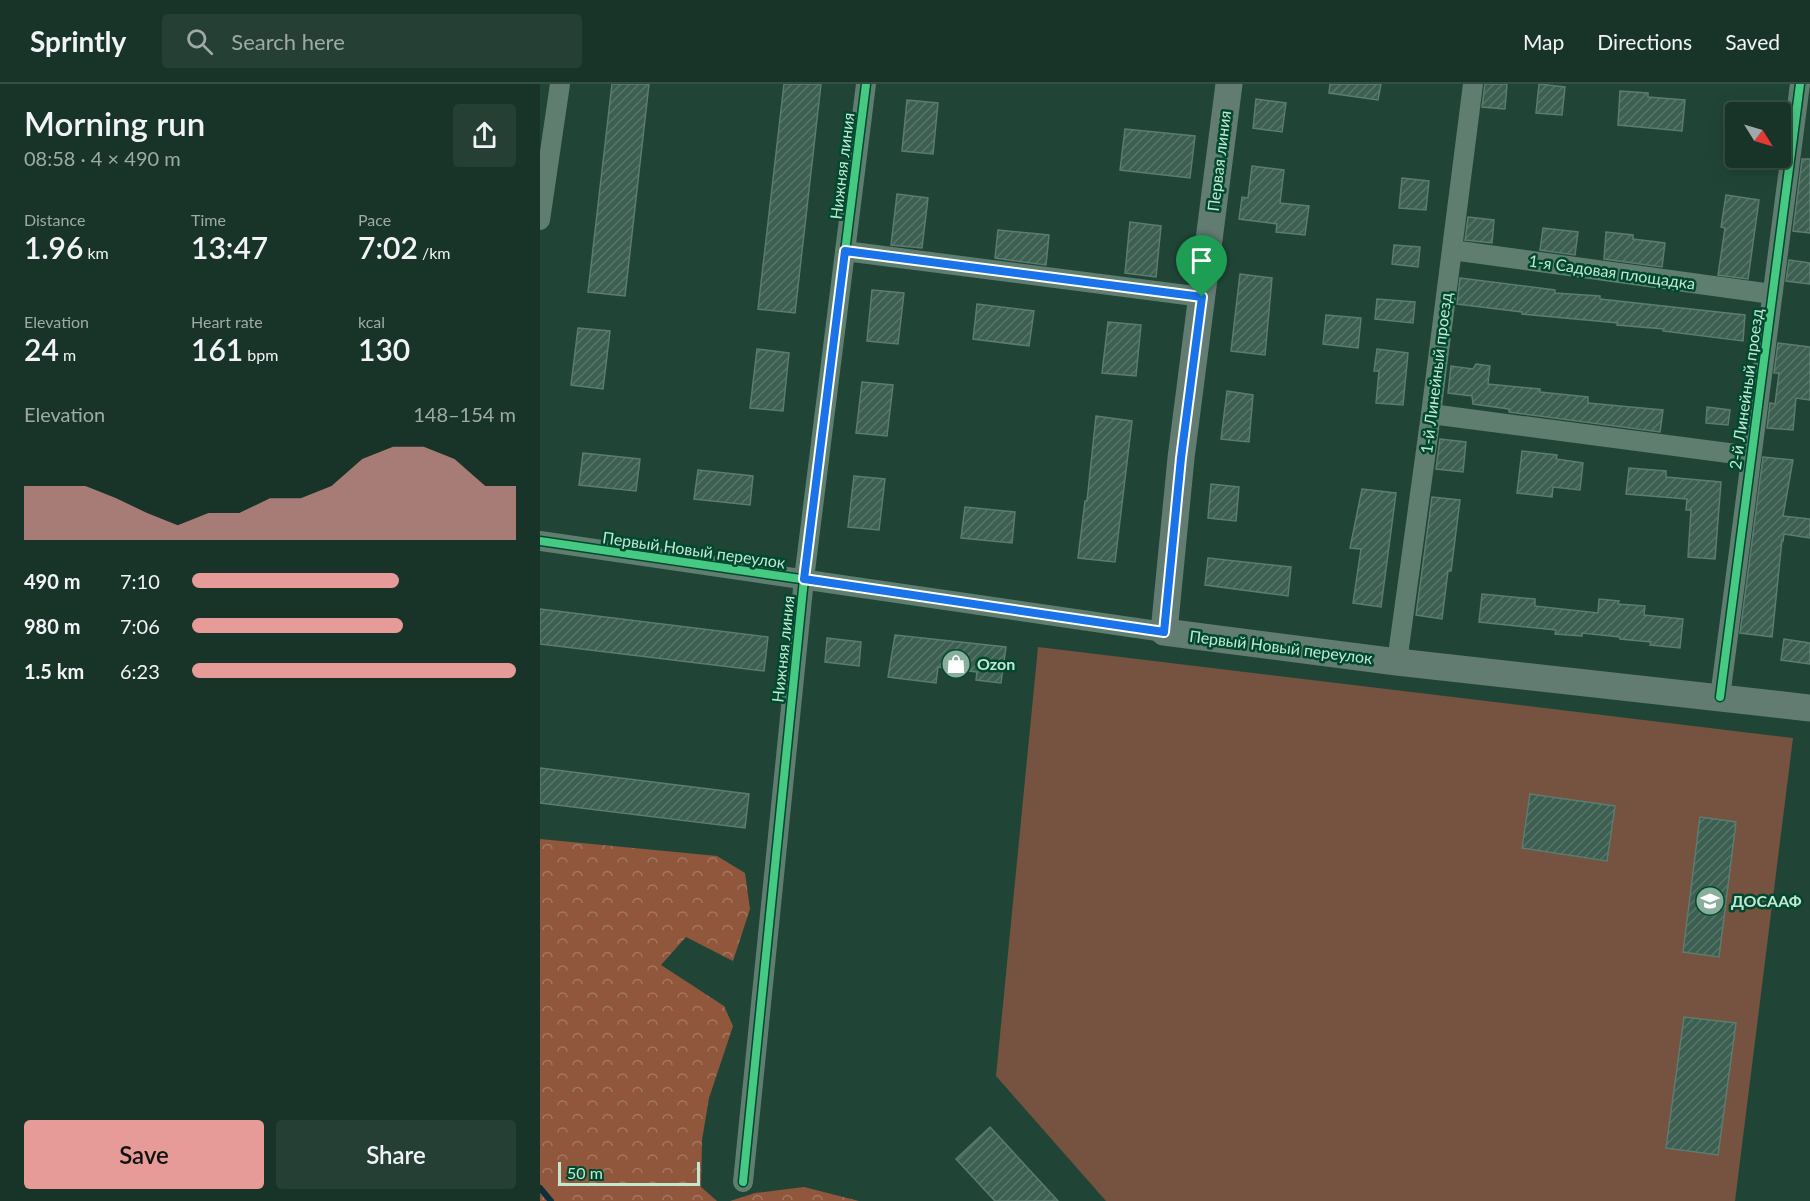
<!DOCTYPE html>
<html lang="en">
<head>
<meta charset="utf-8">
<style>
	:root { --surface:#183428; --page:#253f34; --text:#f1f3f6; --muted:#9faaa8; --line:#364f45; --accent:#e69b98 }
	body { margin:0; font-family:Lato,sans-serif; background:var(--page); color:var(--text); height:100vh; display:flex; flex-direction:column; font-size:22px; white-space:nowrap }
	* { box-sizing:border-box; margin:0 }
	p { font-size:20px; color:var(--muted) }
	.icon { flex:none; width:33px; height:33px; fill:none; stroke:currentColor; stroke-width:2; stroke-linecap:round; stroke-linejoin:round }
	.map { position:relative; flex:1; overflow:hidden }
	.details { display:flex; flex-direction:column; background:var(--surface); width:540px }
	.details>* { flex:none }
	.needle { width:39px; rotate:127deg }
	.tools { position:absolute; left:1185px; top:18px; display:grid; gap:12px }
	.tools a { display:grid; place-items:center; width:66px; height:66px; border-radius:6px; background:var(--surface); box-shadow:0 3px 15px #0003,0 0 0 2px var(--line); font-size:30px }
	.scale { position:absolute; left:18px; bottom:15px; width:142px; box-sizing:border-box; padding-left:6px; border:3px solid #c2e8d3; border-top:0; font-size:16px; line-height:21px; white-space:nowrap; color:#c2e8d3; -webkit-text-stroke:4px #00492f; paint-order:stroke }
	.pin { position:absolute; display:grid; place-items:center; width:51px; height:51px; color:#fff; margin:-62px -26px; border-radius:50% 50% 50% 0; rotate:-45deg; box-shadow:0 0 6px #0007 }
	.pin .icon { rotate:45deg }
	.round { display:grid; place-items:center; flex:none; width:63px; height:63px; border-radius:6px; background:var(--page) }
	.head { display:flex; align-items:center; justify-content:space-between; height:102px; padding:0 24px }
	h1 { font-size:33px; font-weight:600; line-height:45px }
	.metrics { display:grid; grid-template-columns:repeat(3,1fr); gap:9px; height:102px; padding:6px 24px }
	.metrics div { display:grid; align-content:center }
	.metrics b { font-size:30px; font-weight:600 }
	.metrics small { font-size:16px; font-weight:400 }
	.metrics p { font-size:16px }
	.chart { height:168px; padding:12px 24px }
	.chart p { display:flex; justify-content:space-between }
	.chart svg { width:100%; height:108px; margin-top:6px; fill:var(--accent); opacity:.7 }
	.button { display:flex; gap:12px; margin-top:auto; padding:12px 24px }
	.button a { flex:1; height:69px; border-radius:6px; background:var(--accent); color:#111; font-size:24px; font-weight:600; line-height:69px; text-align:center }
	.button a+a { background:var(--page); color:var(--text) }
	ul { padding:0 24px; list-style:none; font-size:20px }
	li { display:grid; grid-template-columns:96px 72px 1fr; align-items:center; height:45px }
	li i { height:15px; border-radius:8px; background:var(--accent) }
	header { display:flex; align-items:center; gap:36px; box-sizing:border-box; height:84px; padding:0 30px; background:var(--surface); border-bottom:2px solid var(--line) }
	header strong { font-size:28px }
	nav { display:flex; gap:33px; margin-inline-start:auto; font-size:21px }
	.search { width:420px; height:54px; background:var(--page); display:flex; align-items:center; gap:15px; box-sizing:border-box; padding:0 21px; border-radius:6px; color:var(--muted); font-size:22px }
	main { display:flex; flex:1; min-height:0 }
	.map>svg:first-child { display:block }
	.forest { fill:url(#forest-crowns) }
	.garden { fill:#765240 }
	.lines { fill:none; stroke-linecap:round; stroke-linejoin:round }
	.stream { stroke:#0e2f38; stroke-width:6 }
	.building { fill:url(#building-hatch); stroke:#5b7c6e; stroke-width:1.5 }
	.minor { stroke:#5f7e70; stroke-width:20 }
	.secondary { stroke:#627c72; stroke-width:27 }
	.cycleway-casing { stroke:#00492f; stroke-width:11 }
	.cycleway { stroke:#46c982; stroke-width:8 }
	.route-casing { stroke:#fff; stroke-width:12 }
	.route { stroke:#1a73e8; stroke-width:8 }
	.labels { text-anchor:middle; stroke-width:5; stroke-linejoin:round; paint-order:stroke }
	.street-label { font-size:16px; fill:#c2e8d3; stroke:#00492f }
	.poi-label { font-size:16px; font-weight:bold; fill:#c2e8d3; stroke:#00492f; text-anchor:start }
</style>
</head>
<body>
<header>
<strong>Sprintly</strong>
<div class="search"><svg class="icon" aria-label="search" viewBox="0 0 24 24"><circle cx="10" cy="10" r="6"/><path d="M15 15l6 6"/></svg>Search here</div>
<nav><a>Map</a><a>Directions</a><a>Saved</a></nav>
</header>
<main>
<section class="details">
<div class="head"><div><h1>Morning run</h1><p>08:58 · 4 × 490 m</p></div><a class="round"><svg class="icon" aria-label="share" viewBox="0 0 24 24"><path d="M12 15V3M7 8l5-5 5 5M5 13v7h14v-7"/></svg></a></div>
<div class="metrics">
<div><p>Distance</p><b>1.96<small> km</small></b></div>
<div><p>Time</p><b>13:47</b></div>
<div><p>Pace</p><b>7:02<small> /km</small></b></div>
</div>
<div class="metrics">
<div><p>Elevation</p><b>24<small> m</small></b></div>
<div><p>Heart rate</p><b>161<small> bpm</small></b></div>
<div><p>kcal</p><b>130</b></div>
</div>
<div class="chart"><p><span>Elevation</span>148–154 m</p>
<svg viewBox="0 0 160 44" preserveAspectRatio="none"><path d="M0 44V22L10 22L20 22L30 27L40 33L50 38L60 33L70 33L80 27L90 27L100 22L110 11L120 6L130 6L140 11L150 22L160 22V44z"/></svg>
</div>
<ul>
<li><b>490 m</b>7:10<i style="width:64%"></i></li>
<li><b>980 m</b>7:06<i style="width:65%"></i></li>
<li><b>1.5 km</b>6:23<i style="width:100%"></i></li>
</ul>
<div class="button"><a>Save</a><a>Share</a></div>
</section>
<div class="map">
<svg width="1270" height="1117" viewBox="0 0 1270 1117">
	<defs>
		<pattern id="forest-crowns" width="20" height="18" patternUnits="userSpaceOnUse" patternTransform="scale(1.5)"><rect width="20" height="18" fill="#91573d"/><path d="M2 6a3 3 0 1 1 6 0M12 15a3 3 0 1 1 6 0" fill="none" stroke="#a37761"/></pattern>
		<pattern id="building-hatch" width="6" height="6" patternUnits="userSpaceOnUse" patternTransform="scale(1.5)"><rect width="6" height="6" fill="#3c5f51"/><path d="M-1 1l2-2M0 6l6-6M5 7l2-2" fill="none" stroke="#577669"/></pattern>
	</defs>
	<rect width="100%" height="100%" fill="#204536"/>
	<g class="forest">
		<path d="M0,755l177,17 28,17 5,36 -17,52 -47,-24 -25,28 63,41 9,20 -24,72 -7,42 -1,47 16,14h-177z"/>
		<path d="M264,1103l55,14h-129l25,-8z"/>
	</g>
	<path class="garden" d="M498,563l755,91 -58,463h-629l-110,-125z"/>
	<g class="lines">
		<path class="stream" d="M0,1104l11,13"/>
	</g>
	<g class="building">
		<path d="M72,0h37l-24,212 -37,-4z"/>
		<path d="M244,0h37l-26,229 -37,-4z"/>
		<path d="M790,0h51l-3,16 -49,-7z"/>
		<path d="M945,0h22l-2,25 -23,-2z"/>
		<path d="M999,0l26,3 -3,28 -26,-2z"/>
		<path d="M1080,7l28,2v4l37,3 -3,31 -64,-6z"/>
		<path d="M716,15l30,4 -4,29 -29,-4z"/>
		<path d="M367,16l31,3 -5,51 -31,-3z"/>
		<path d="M585,45l70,7 -5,42 -70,-8z"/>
		<path d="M1262,75h8v74l-17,-2z"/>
		<path d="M712,82l32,4 -4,33 29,3 -4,29 -29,-3 1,-8 -38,-5 3,-22 6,1z"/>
		<path d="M862,94l27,3 -3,29 -27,-2z"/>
		<path d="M357,110l31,4 -6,50 -31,-3z"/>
		<path d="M1186,111l33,5 -11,79 -30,-4 7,-47 -4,-1z"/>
		<path d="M928,133l26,3 -2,23 -27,-3z"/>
		<path d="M590,138l31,4 -5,51 -31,-4z"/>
		<path d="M1003,144l35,4 -3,23 -35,-5z"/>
		<path d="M458,146l51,5 -3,30 -51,-7z"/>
		<path d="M1066,148l27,3v4l32,4 -3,24 -58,-8z"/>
		<path d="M854,161l26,2 -2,20 -26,-3z"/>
		<path d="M1249,176l21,3v21l-24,-3z"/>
		<path d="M700,190l32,4 -7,77 -34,-4z"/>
		<path d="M920,194l95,12v3l45,3v3l145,16 -2,26 -80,-10 1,-2 -47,-4 1,-2 -96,-9v-2l-65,-8z"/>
		<path d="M332,206l32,3 -6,51 -31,-3z"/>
		<path d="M837,215l38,3 -2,21 -38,-4z"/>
		<path d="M437,220l57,7 -5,35 -56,-7z"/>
		<path d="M786,231l35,3 -3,30 -35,-4z"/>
		<path d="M568,238l33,3 -5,51 -34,-3z"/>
		<path d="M38,244l32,3 -7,58 -32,-4z"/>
		<path d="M1238,259l32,4v53l-14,-2 -3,32 -26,-2 3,-25 5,1 4,-31h-5z"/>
		<path d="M217,265l32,4 -6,58 -33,-3z"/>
		<path d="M837,265l31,4 -5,52 -27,-2 3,-32h-5z"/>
		<path d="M936,280l14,2 -2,18 52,5v3l48,5v6l75,7 -3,22 -151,-20v-3l-36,-5 -1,-8 -24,-3 3,-27 22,3z"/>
		<path d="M322,298l31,3 -6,51 -31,-3z"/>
		<path d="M687,307l26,4 -4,47 -28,-3z"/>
		<path d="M1167,323l23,3 -2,15 -22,-2z"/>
		<path d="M556,332l36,5 -17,141 -37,-4 7,-57h2z"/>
		<path d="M900,355l26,3 -3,30 -27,-3z"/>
		<path d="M982,367l35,4 -1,4 27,4 -3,27 -27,-3 -1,10 -35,-4z"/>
		<path d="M43,369l57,6 -4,32 -57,-6z"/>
		<path d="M1223,373l30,3 -10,56 27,3v19l-26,-4 -1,7 -1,-1 -10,97 -32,-4z"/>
		<path d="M1089,384l37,3v6l55,5 -6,77 -27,-2 3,-47h-5l1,-11 -61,-5z"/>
		<path d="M158,386l55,6 -3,29 -56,-6z"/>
		<path d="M314,392l31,3 -6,51 -31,-3z"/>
		<path d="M671,400l28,3 -3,34 -28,-3z"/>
		<path d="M822,405l34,4 -15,114 -28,-4 8,-54 -11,-1z"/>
		<path d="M892,413l28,3 -9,71h-3l-6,48 -26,-4z"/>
		<path d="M425,423l50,5 -3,31 -51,-5z"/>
		<path d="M668,474l83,9 -3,29 -83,-11z"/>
		<path d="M942,510l53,5v7l63,7 1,-14 20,2 -1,3 27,2 -1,9 39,4 -3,29 -30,-3 1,-3 -31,-3v-2l-38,-4v3l-27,-2 1,-4 -77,-8z"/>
		<path d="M0,525l228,28 -4,34 -224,-27z"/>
		<path d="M355,551l111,12 -5,36 -25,-3 1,-8 -39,-5 -2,16 -48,-6z"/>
		<path d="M287,554l34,4 -2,24 -34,-4z"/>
		<path d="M1244,555l26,4v21l-29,-4z"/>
		<path d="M0,684l209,26 -4,34 -205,-25z"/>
		<path d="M990,710l85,12 -8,55 -85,-13z"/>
		<path d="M1160,733l36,5 -17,135 -36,-5z"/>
		<path d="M1144,933l52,6 -18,132 -52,-7z"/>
		<path d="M450,1043l68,74h-63l-39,-42z"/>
	</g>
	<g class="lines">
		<g class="minor">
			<path d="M0,136l20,-136"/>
			<path d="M912,166l320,44"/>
			<path d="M305,167l357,46"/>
			<path d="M891,330l320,42"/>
			<path d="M0,457l624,91"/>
			<path d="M857,578l34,-248 42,-330"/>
			<path d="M1180,613l80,-613"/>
			<path d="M203,1098l61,-603 62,-495"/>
		</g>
		<path class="secondary" d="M689,0l-48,374 -17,174 233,30 413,46"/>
		<g class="cycleway-casing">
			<g id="cycleway">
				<path d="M0,457l624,91"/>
				<path d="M1180,613l80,-613"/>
				<path d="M203,1098l61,-603 62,-495"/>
			</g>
		</g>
		<use href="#cycleway" class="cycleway"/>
	</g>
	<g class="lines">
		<g class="route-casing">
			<path id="route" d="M305,167l357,46 -21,161 -17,174 -360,-53z"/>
		</g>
		<use href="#route" class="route"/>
	</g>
	<defs>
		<g id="shop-disc" transform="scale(1.5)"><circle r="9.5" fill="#89af9c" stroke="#00492f"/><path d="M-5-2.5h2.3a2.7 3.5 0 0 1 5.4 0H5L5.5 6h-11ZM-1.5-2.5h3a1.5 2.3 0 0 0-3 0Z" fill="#fff"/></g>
		<g id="school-disc" transform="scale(1.5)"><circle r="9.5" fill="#89af9c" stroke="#00492f"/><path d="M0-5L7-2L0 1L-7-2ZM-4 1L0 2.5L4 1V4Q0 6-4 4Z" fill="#fff"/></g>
	</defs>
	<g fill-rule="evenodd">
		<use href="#shop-disc" x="416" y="580"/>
		<use href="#school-disc" x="1170" y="817"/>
	</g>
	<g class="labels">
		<g class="street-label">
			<text transform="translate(679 77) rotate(-83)" y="6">Первая линия</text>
			<text transform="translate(302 82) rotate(-83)" y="6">Нижняя линия</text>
			<text transform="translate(1072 188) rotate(8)" y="6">1-я Садовая площадка</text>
			<text transform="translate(896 289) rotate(-83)" y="6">1-й Линейный проезд</text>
			<text transform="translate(1206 305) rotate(-82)" y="6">2-й Линейный проезд</text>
			<text transform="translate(154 466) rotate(8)" y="6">Первый Новый переулок</text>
			<text transform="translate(741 563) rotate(7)" y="6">Первый Новый переулок</text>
			<text transform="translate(243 565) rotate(-84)" y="6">Нижняя линия</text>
		</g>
		<g class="poi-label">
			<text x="437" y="586">Ozon</text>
			<text x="1191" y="823">ДОСААФ</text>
		</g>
	</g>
</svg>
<div class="tools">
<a><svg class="needle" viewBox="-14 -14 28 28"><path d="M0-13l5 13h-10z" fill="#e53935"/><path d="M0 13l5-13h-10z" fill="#9faaa8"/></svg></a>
</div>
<div class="scale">50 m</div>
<div class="pin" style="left:662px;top:213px;background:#1e9e55"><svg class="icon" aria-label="arrive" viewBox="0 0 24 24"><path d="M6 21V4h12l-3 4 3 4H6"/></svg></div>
</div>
</main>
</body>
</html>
